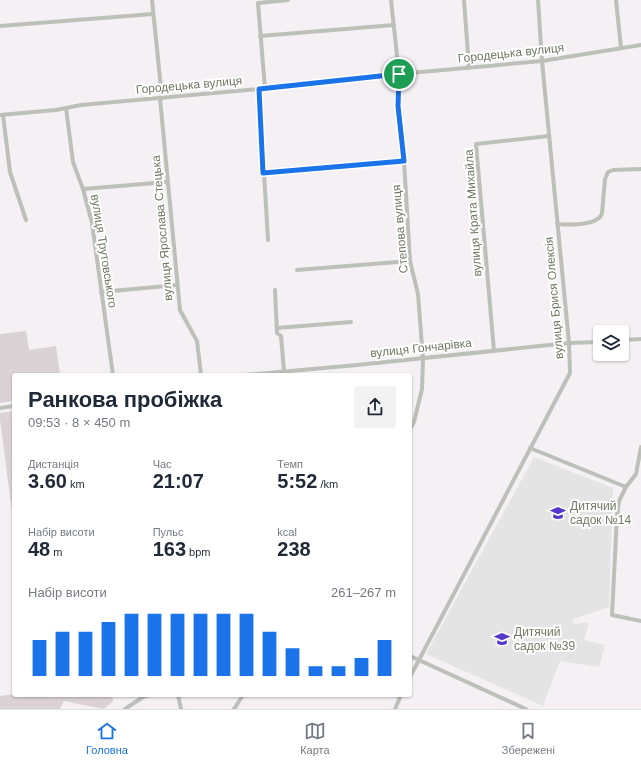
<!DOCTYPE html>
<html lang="uk">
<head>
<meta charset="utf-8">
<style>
	:root { --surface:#fff; --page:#f2f2f3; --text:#1f2937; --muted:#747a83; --line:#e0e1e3; --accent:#1a73e8 }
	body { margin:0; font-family:Arial,sans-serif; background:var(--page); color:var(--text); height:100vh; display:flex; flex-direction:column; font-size:15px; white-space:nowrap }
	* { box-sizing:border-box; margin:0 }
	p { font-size:13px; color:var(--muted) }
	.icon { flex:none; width:22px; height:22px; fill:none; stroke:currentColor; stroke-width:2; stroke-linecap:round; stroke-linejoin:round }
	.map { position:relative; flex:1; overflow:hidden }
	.side { position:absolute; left:12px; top:373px; width:400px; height:324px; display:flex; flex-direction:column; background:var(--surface); border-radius:4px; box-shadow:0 1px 3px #0004 }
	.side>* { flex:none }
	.tools { position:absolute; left:593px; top:325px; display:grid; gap:8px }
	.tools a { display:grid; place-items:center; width:36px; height:36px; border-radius:4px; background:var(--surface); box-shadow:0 1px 3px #0004; font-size:20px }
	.pin { position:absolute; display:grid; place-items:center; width:34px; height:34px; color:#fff; margin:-17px; border:2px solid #fff; border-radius:50%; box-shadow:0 1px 4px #0007 }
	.round { display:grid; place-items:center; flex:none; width:42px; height:42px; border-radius:4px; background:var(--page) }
	.overview { display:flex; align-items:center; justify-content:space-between; height:68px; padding:0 16px }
	h1 { font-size:22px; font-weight:700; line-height:30px }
	.figures { display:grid; grid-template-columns:repeat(3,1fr); gap:6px; height:68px; padding:4px 16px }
	.figures div { display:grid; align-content:center }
	.figures b { font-size:20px; font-weight:700 }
	.figures small { font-size:11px; font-weight:400 }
	.figures p { font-size:11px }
	.chart { height:112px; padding:8px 16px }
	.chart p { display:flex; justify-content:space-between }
	.chart svg { width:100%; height:72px; margin-top:4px; stroke:var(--accent); stroke-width:6 }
	.tabs { display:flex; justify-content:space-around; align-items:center; height:56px; border-top:1px solid var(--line); background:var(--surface); font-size:11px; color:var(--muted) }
	.tabs a { display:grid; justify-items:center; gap:2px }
	.tabs .active { color:var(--accent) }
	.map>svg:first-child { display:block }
	.built { fill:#e5e4e4 }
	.green { fill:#dad2d5 }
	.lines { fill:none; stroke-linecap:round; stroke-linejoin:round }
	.street { stroke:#bdc0b9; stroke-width:4 }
	.route-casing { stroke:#fff; stroke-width:8 }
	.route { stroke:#1a73e8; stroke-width:5 }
	.labels { text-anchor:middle; stroke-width:4; stroke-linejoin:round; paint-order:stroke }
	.street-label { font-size:12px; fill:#6f7962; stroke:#fff }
	.poi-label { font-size:12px; fill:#6f7962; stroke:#fff; text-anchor:start }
</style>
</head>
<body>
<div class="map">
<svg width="641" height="709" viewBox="0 0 641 709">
	<rect width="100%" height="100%" fill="#f4f0f4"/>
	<path class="built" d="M534,457l79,31 -4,119 -38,13 4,4 14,-2 -5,18 21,5 -6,22 -39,-6 -17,45 -117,-52z"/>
	<g class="green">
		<path d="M26,331l3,19 27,-4 4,29h-46v26l-14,2v-69z"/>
		<path d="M14,411v116l-14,-107v-7z"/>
		<path d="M14,694l98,1 1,6 -9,8 -40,-8 -4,8h-60v-13z"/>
	</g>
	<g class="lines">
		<g class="street">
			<path d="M152,0l10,98"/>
			<path d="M391,0l8,74 -1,32 6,55 6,100 8,33 5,65 -1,30 -8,33 -4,7"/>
			<path d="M464,0l5,68"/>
			<path d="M616,0l5,48"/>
			<path d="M0,26l153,-12"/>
			<path d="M260,36l134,-11"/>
			<path d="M259,89l9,151"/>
			<path d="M265,89l-7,-86 30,-3"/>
			<path d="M160,98l20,212 17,31 4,34"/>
			<path d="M66,108l7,54 10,27 9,34 21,152"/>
			<path d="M0,115l56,-5 25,-5 178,-16 140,-15 143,-13 99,-16"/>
			<path d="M3,115l7,57 16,48"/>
			<path d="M263,173l141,-12"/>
			<path d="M83,189l84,-7"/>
			<path d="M557,224c11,1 42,2 45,-11l3,-34 3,-7 5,-2 28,-1"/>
			<path d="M297,270l113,-9"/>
			<path d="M275,290l2,43 4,3 3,35"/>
			<path d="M101,292l76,-7"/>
			<path d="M277,328l74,-6"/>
			<path d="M622,340l19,-1"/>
			<path d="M494,351l-18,-207 73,-8"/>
			<path d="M245,375l112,-10 212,-22 31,-1"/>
			<path d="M0,408l14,-2"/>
			<path d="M641,447l-5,27 -10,13 -7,14 -2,15 -5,99 29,6"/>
			<path d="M530,448l96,39"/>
			<path d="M410,656l116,53"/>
			<path d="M410,677l160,-304 -1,-30 -27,-282 -4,-61"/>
			<path d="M178,695l3,14"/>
			<path d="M125,709l18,-12 6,-2"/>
			<path d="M234,709l9,-14"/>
			<path d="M395,709l6,-14"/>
		</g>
	</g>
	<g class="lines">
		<g class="route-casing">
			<path id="route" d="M399,74l-1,32 6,55 -141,12 -4,-84z"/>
		</g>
		<use href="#route" class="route"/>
	</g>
	<defs>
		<g id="school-bare" transform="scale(1.2)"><path d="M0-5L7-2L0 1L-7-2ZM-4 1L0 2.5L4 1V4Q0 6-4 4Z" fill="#5638cc" stroke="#fff" stroke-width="2.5" paint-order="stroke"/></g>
	</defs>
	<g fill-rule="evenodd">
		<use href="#school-bare" x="558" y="513"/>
		<use href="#school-bare" x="502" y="639"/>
	</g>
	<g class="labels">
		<g class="street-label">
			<text transform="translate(511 53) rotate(-6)" y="4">Городецька вулиця</text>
			<text transform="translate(189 85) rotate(-5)" y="4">Городецька вулиця</text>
			<text transform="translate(473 213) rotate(-94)" y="4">вулиця Крата Михайла</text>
			<text transform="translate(162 228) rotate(-95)" y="4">вулиця Ярослава Стецька</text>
			<text transform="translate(400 229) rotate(-95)" y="4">Степова вулиця</text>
			<text transform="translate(104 251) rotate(81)" y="4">вулиця Трутовського</text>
			<text transform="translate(554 298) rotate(-95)" y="4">вулиця Брися Олексія</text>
			<text transform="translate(421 348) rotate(-6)" y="4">вулиця Гончарівка</text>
		</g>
		<g class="poi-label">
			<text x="570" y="510">Дитячий<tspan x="570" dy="14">садок №14</tspan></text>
			<text x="514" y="636">Дитячий<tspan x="514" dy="14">садок №39</tspan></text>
		</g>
	</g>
</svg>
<div class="tools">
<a><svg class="icon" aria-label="layers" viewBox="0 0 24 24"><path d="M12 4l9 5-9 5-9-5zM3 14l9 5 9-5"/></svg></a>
</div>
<div class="pin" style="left:399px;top:74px;background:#1e9e55"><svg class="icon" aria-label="arrive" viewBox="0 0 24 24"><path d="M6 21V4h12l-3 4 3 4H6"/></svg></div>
<section class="side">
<div class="overview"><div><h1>Ранкова пробіжка</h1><p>09:53 · 8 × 450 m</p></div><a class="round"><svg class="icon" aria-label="share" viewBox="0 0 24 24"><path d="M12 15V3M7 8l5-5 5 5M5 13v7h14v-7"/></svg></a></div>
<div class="figures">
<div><p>Дистанція</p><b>3.60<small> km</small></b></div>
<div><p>Час</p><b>21:07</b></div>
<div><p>Темп</p><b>5:52<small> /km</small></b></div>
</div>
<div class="figures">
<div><p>Набір висоти</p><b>48<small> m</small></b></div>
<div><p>Пульс</p><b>163<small> bpm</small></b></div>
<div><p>kcal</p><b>238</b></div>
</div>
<div class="chart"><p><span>Набір висоти</span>261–267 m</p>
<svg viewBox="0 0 160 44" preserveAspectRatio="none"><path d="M5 44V22M15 44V17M25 44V17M35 44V11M45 44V6M55 44V6M65 44V6M75 44V6M85 44V6M95 44V6M105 44V17M115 44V27M125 44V38M135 44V38M145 44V33M155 44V22"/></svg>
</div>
</section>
</div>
<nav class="tabs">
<a class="active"><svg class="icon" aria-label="home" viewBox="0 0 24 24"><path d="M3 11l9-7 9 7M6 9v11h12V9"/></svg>Головна</a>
<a><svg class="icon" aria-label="map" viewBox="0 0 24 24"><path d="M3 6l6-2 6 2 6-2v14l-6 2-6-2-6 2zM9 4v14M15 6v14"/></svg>Карта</a>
<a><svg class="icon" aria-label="saved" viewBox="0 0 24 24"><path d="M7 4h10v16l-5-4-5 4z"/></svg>Збережені</a>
</nav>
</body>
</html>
